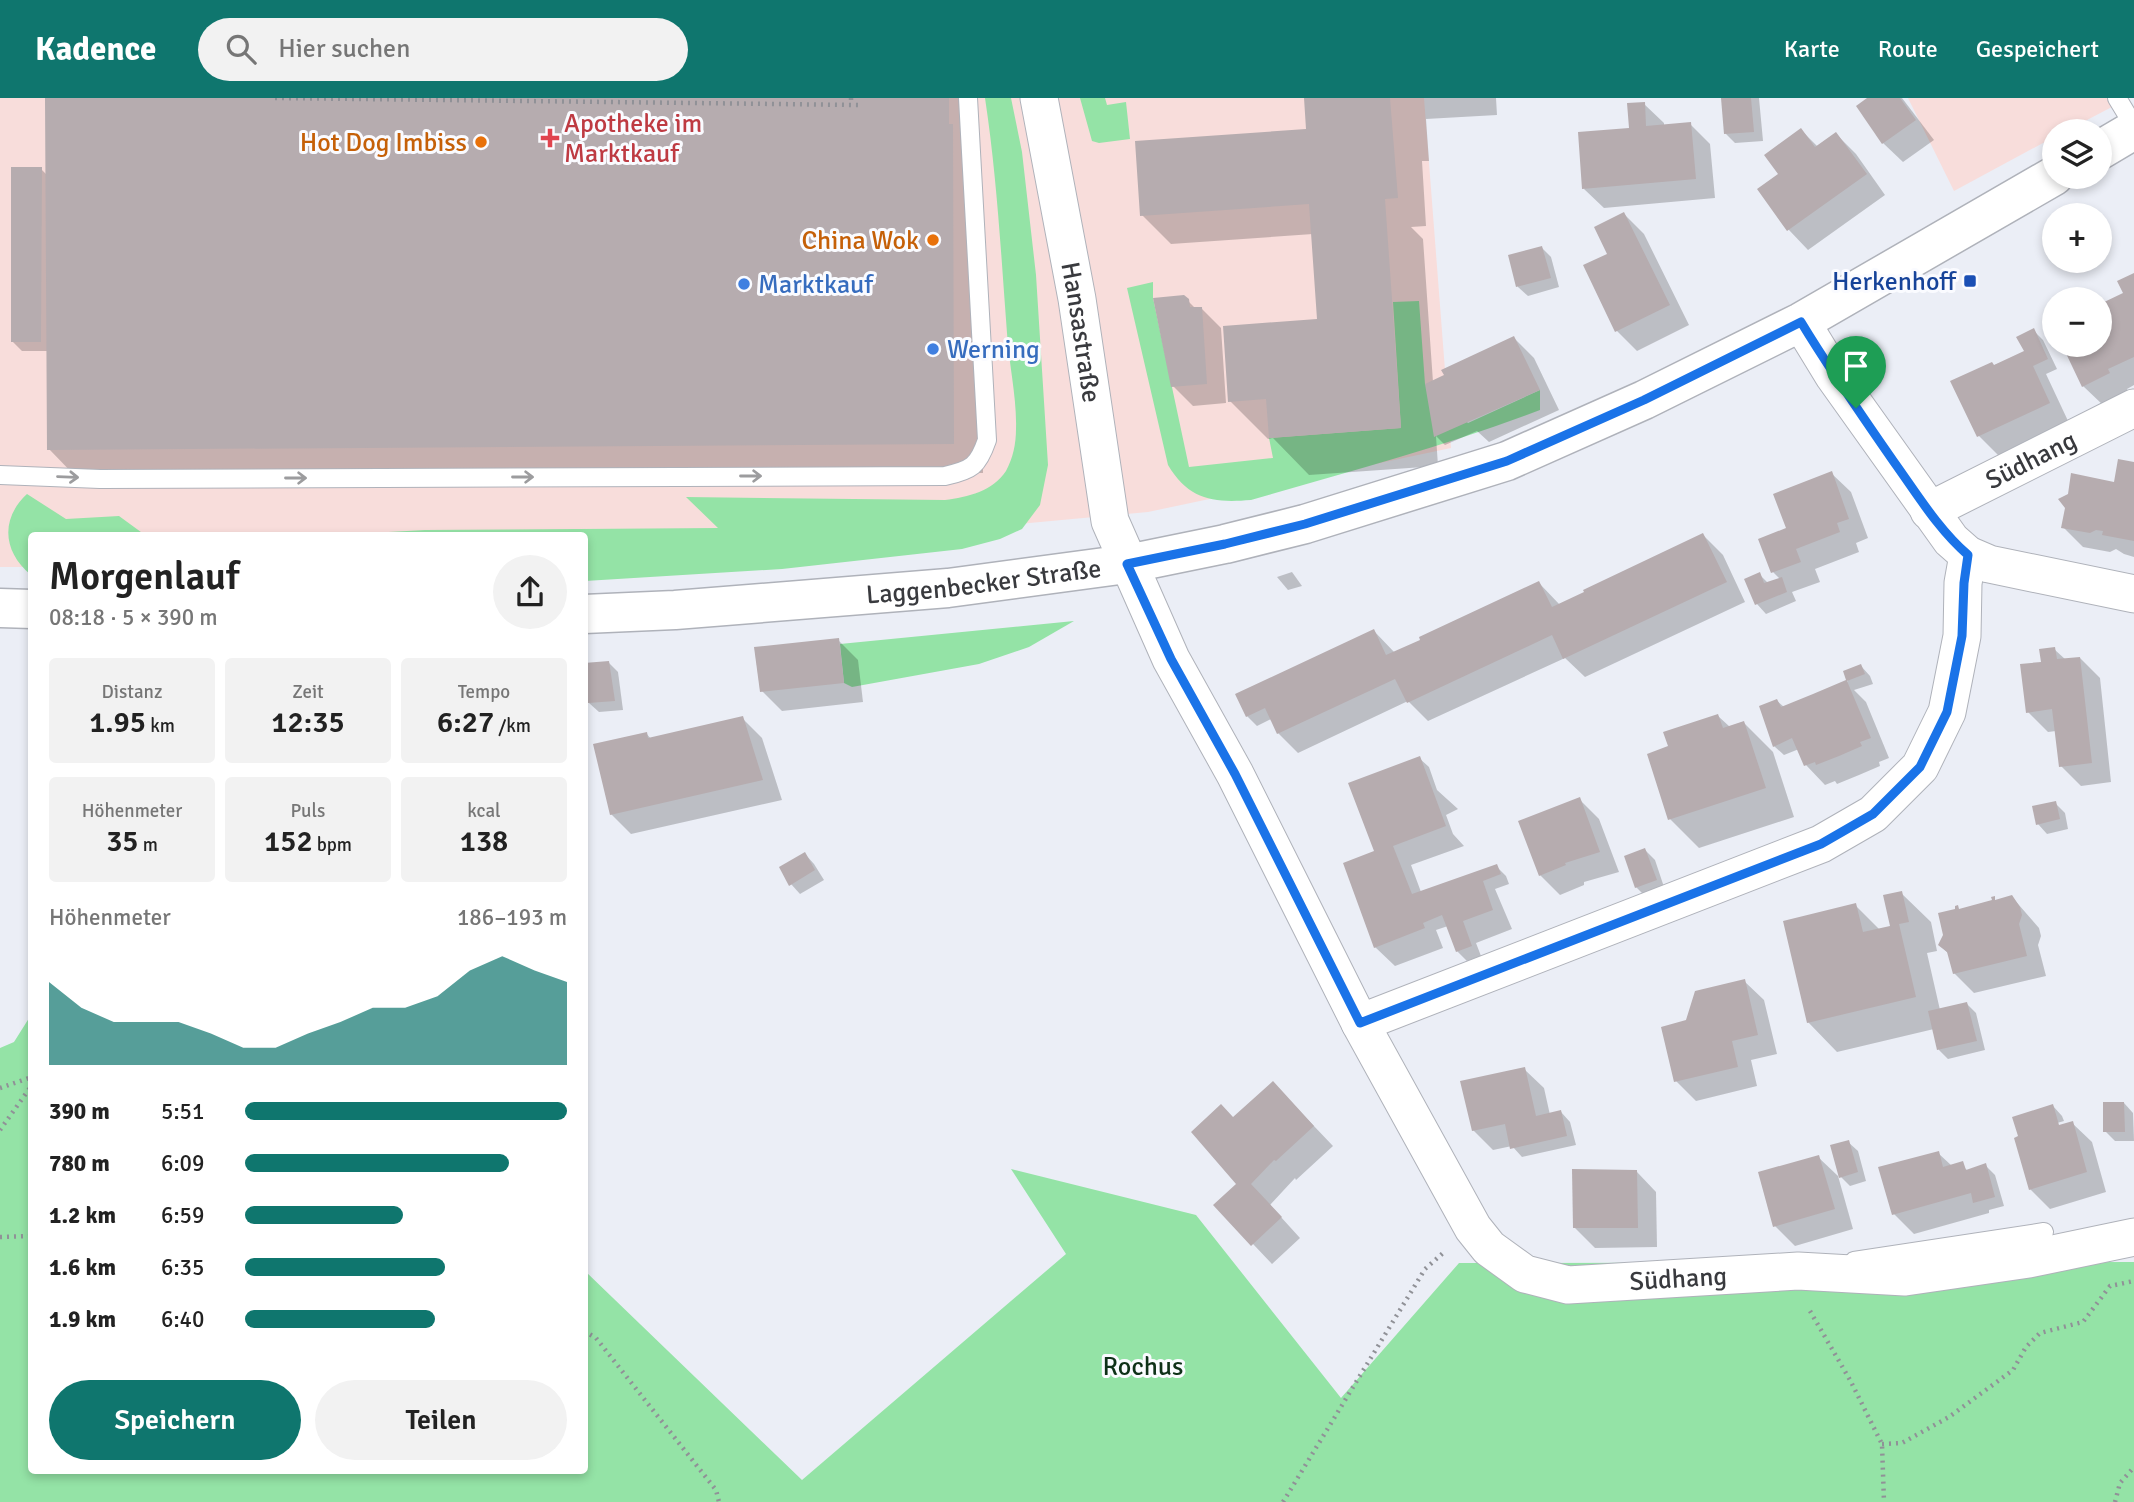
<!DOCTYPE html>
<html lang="de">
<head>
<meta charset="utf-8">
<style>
	:root { --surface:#fff; --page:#f2f2f2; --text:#222; --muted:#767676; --accent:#0f766e }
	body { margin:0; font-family:Signika,sans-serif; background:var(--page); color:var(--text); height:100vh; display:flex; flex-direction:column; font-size:26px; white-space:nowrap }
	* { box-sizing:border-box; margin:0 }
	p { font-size:23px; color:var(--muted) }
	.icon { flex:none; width:38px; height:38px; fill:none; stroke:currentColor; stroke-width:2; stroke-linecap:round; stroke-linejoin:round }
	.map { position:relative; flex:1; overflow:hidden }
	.details { position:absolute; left:28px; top:434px; width:560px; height:942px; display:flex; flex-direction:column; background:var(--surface); border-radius:7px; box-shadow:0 4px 10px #0003 }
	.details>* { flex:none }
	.fabs { position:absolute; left:2042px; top:21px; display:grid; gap:14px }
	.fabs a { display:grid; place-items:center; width:70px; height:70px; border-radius:50%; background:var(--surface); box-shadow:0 4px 10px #0003; font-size:35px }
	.pin { position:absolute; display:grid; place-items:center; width:60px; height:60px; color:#fff; margin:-72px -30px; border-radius:50% 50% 50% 0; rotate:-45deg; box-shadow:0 0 7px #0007 }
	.pin .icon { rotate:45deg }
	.round { display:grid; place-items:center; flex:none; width:74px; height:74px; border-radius:37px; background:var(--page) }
	.head { display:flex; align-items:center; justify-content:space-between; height:119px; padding:0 21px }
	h1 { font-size:38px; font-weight:600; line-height:52px }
	.figures { display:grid; grid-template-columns:repeat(3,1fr); gap:10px; height:119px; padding:7px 21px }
	.figures div { display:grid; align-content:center; border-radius:7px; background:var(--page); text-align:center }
	.figures b { font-size:30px; font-weight:600 }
	.figures small { font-size:19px; font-weight:400 }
	.figures p { font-size:19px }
	.chart { height:196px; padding:14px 21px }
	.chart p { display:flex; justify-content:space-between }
	.chart svg { width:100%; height:126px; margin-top:7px; fill:var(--accent); opacity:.7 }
	.button { display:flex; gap:14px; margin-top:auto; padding:14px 21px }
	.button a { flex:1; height:80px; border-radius:42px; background:var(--accent); color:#fff; font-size:28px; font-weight:600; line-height:80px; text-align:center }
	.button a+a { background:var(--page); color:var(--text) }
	ul { padding:0 21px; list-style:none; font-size:23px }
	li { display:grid; grid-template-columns:112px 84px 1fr; align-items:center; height:52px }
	li i { height:18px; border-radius:9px; background:var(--accent) }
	header { display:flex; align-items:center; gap:42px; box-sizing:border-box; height:98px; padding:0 35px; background:var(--accent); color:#fff }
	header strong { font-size:33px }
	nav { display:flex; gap:38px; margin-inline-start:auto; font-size:24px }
	.search { width:490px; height:63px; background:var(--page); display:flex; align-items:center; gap:18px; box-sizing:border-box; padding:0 24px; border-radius:38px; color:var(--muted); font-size:26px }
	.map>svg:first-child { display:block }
	.industrial { fill:#f8dddb }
	.green { fill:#94e3a6 }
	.shadow { fill:#0003 }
	.building { fill:#b6acaf }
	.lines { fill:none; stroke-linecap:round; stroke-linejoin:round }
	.service-casing { stroke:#afb2ba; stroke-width:20 }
	.minor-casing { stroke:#afb2ba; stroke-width:39 }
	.tertiary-casing { stroke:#afb2ba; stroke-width:41 }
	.path { stroke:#909197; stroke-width:4.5; stroke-dasharray:2 5; stroke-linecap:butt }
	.service { stroke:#fff; stroke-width:18 }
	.minor { stroke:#fff; stroke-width:37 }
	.tertiary { stroke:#fff; stroke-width:38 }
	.oneway { stroke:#9c9c9e }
	.route-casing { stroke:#fff; stroke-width:14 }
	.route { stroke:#1a73e8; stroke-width:9 }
	.health-dot { fill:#e0444e; stroke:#fafbff; stroke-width:2.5 }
	.food-dot { fill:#e8710a; stroke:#fafbff; stroke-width:2.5 }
	.transit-dot { fill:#1a4fb4; stroke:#fafbff; stroke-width:2.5 }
	.shop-dot { fill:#3f7fe0; stroke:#fafbff; stroke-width:2.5 }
	.labels { text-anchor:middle; stroke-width:6; stroke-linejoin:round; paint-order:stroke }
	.health-label { font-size:26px; fill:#be3a42; stroke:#fafbff; text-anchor:start }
	.food-label { font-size:26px; fill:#c56008; stroke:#fafbff; text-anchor:end }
	.transit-label { font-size:26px; fill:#164399; stroke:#fafbff; text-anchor:end }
	.shop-label { font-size:26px; fill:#366cbe; stroke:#fafbff; text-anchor:start }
	.street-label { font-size:26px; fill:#393a3e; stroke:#fafbff }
	.park-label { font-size:26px; fill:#0e3118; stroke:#fafbff }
</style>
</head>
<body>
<header>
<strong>Kadence</strong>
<div class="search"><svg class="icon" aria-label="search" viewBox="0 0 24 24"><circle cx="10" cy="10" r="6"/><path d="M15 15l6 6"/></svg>Hier suchen</div>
<nav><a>Karte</a><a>Route</a><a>Gespeichert</a></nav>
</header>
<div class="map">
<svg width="2134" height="1404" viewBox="0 0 2134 1404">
	<rect width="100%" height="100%" fill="#ebeef6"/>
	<g class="industrial">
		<path d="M0,0h1424l27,350 -303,64 -541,50 -23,-26h-552l-1,31h-31z"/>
		<path d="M1908,0h221l-63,33h-12v6l-100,54z"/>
	</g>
	<g class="green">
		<path d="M985,0h26l11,54 14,123 12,190 -8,40 -18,24 -22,10 -38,10 -180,20 -197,12 -1,-45 -250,-1 91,-5 293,-2 -32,-31 259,3c23,-3 48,-9 61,-29 7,-13 10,-27 10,-42 1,-31 -7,-64 -9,-96 -6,-79 -10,-156 -22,-235z"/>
		<path d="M1080,0h25l2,7 19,-3 4,37 -31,4 -7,-2z"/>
		<path d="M1153,184v16l36,169 84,-9 -4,-20 132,-10 -8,-126 26,-1 6,83 43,39 72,-33v20c-94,36 -192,62 -289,90 -38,3 -62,0 -83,-35l-41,-177z"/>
		<path d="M27,396l39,25 53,-3 26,19 -113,1 -1,39c-28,-23 -31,-56 -4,-81z"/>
		<path d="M1074,523l-45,26 -50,17 -127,23 -8,-4 -4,-39z"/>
		<path d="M31,917l1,455h552l1,-199 217,209 264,-226 -55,-85 185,46 145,183 118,-135 675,-1v240h-2134v-454l14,-6z"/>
	</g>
	<g class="shadow">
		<path d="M47,0h915l16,54 3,3 2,318 -905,6 -29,-30 -1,-98h-26l-10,-10 29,-172 6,6z"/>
		<path d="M1305,0h191l1,17 -71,4 3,42h-7l4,65 -15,1 12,12 10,143 81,-44 20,20 25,52 -70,32 -12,-11 -32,14 -9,-9 2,30 -129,9 -36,-37 -5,1 -38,-38 89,-81 -6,-86 -142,10 -29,-29 166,-84z"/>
		<path d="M1722,0h37l4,43 -28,2 -9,-9z"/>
		<path d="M1870,0h32l32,42 -31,22 -20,-19z"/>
		<path d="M1644,6l20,19v3l26,-2 20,20 5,54 -111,10 -20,-19 47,-60z"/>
		<path d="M1801,32l17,17 18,-13 20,20 29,41 -77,55 -19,-20 -30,-41 21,-15z"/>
		<path d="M1624,116l20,20 45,91 -52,26 -20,-20 -32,-65 24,-11z"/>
		<path d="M1542,150l9,9 8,30 -31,9 -10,-9 -8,-31z"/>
		<path d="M2134,177v110l-7,4 2,4 -26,12 -20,-19 -20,-41h37v-39l25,-12z"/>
		<path d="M1188,203l8,8 5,-1 20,20 5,75 -33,3 -20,-20z"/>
		<path d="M2033,232l10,10 14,29 -11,5 23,49 -70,33 -20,-20 -26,-54 74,-30z"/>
		<path d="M2134,366v93l-10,-3 -8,-5 -6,3 -27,-5 -20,-20 56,-42z"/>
		<path d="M1831,375l20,19 17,46 -12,5 3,9 -44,17 5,13 -28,10 4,9 -30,13 -9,-10 -11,-24 13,-6 10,10 11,-5 -7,-7 -13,-32 28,-11z"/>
		<path d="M1703,437l20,20 22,47 -160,75 -20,-19 -137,63 -20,-20 -110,52 -20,-20 -7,-14 -14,7 -10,-10 127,-85 21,22 144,-70 21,22z"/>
		<path d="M1292,474l10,14 -14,4 -11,-13z"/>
		<path d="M838,542l20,20 5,42 -81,9 -20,-20z"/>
		<path d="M2054,551l12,11 14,-2 20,20 11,104 -30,4 -20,-20 -5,-35 -8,1 -20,-20 15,-49z"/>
		<path d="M609,565l9,9 5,38 -24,2 -10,-9z"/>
		<path d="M1861,568l9,10 3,8 -19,6 12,12 23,56 -10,4 1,4 -21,9 -22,9 -2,-3 -10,4 -19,-20 -7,-16 -15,6 -10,-9 3,-45 7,6 64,-26 -3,-9z"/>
		<path d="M1718,618l12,11 14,-4 29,29 21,65 -95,31 -29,-29v-72z"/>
		<path d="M742,620l20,20 20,62 -151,34 -20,-20 35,-81 5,6z"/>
		<path d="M1419,660l10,9 8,23 21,19 -12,6 7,19 11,12 -53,19 10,27 75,-26 10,10 3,8 -14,5 17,40 -36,14 5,13 -14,5 -10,-10 -9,-25 -12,4 7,18 -48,18 -20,-19 1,-95z"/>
		<path d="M1579,701l20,20 20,53 -35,10v3l-24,10 -20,-20z"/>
		<path d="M2055,705l10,10 3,16 -21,5 -9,-10z"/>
		<path d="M1645,752l10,10 10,30 -19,7 -10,-10z"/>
		<path d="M805,756l9,10 10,16 -24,14 -9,-10z"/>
		<path d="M1901,795l30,29 6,29 -10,2 13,57 27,-6 9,9 9,37 -37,9 -9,-9 -5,-21 -97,23 -29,-30 47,-117 25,25 12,-3z"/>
		<path d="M2012,799l27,31 2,8 -3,9 8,31 -72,17 -20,-20 -4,-18 -10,-10 5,-10z"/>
		<path d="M1744,883l20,19 13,54 -26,6 6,26 -61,15 -20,-20 11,-59z"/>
		<path d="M1524,971l20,19 6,27 11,-3 9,10 6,23 -54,12 -10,-11 -19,4 -20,-20z"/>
		<path d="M1292,1005l41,43 -37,34 -1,-2 -25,27 30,33 -28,26 -56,-59 22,-20 -4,-66z"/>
		<path d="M2124,1005l9,10 1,28h-19l-10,-10z"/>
		<path d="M2053,1008l9,10 2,5 -41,12v4l49,-14 20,19 14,50 -56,17 -20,-20 -13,-50 4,-1 -7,-20z"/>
		<path d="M1848,1044l10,9 8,30 -16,5 -9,-9z"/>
		<path d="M1938,1055l14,13 8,-2 8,7 17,-6 10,10 9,31 -15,4v3l-75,21 -20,-20z"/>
		<path d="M1818,1059l20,19 15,53 -58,17 -20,-20z"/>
		<path d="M1637,1074l19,20 1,55 -62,1 -20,-20z"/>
	</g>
	<g class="building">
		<path d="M45,0h904v26h4l1,320 -907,6z"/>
		<path d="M1304,0h86l8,100 -13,1 16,229 -132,10 -3,-39 -38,3 -5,-76 94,-7 -8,-115 -169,12 -5,-75 171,-12z"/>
		<path d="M1721,0h30l3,34 -30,2z"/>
		<path d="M1867,0h33l16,22 -34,24 -26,-38z"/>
		<path d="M1645,4l1,24 45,-4 5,57 -114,10 -4,-57 51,-4 -2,-25z"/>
		<path d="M1801,30l14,19 21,-15 31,42 -80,57 -30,-42 21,-15 -14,-19z"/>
		<path d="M11,69h31l-1,175h-30z"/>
		<path d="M1624,114l46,93 -55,27 -32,-67 24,-11 -13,-27z"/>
		<path d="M1542,148l9,32 -35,9 -8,-32z"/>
		<path d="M2134,175v84l-26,12 2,4 -28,14 -20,-42h38v-41l23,-11 -6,-12z"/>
		<path d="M1184,197l5,4 1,8h12l5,77 -36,3 -18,-89z"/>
		<path d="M2034,230l14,31 -15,7 17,37 -73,34 -27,-56 42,-19 2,3 30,-14 -8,-14z"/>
		<path d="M1514,238l26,54 -106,47 -9,-53 19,-9 -3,-5z"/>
		<path d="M2118,361l16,3v79l-32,-6 1,-4 -7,-1 -6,3 -29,-5 4,-20 -7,-9 10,-5 3,-21 43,9z"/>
		<path d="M1832,373l17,48 -12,4 3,9 -44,17 5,13 -30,11 -13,-34 28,-11 -13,-34z"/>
		<path d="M1703,435l24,49 -164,77 -11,-24 -145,68 -12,-24 -118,55 -12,-26 -19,9 -11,-23 139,-65 12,26 34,-15 -1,-3 120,-56 13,26 32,-15 -1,-2z"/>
		<path d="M1760,474l4,11 18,-6 5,15 -32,13 -11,-26z"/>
		<path d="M839,540l5,45 -84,9 -6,-45z"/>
		<path d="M2055,549l2,12 23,-2 12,106 -33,4 -7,-58 -26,4 -6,-49 21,-2 -2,-13z"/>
		<path d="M609,563l6,40 -27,2 -4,-40z"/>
		<path d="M1861,566l4,10 -18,7 24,57 -11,4 2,4 -23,10 -23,9 -1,-3 -11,4 -12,-28 -19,9 -14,-41 18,-7 4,8 32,-13 33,-14 -3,-9z"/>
		<path d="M1718,616l5,14 21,-7 22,67 -98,32 -21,-66 21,-8 -5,-14z"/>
		<path d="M743,618l20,64 -153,35 -17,-71 54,-12 1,6z"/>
		<path d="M1420,658l26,70 -53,20 19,48 85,-30 4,10 -18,7 10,29 -30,11 9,25 -16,6 -14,-37 -19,8 2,5 -51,20 -31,-85 31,-12 -26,-68z"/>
		<path d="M1580,699l20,55 -35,11 1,2 -27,11 -21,-55z"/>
		<path d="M2056,703l4,18 -24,6 -4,-19z"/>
		<path d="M1645,750l12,32 -22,8 -11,-32z"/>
		<path d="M805,754l10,18 -26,16 -10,-19z"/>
		<path d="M1902,793l7,31 -10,2 17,73 -109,26 -24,-102 73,-18 7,29 27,-6 -7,-31z"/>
		<path d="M2012,797l8,12 2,8 -3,9 8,32 -74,18 -6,-22 -9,-7 5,-10 -5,-22 17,-4v-3l3,-1 1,4 33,-9 -1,-3 4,-1v4z"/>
		<path d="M1745,881l13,56 -26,6 6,26 -64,15 -13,-55 25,-7 9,-29z"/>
		<path d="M1967,904l10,39 -40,9 -9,-39z"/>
		<path d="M1525,969l11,49 25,-6 6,26 -57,13 -5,-25 -33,7 -12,-50z"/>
		<path d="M1273,983l41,45 -38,35 -2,-1 -23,24 31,33 -31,29 -38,-41 23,-21 -45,-52 30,-28 12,13z"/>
		<path d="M2103,1004h21l1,30h-22z"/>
		<path d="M2053,1006l6,21 14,-4 14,51 -58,18 -15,-52 4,-2 -6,-19z"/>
		<path d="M1849,1042l9,32 -19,6 -9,-33z"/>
		<path d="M1939,1053l4,16 20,-6 3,9 20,-7 9,34 -22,6 -2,-10 -79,22 -14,-48z"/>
		<path d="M1819,1057l16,54 -62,18 -15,-55z"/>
		<path d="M1572,1071l65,1 1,58h-65z"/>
	</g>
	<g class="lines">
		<g class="service-casing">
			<g id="service">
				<path d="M2117,0l17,28"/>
				<path d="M0,377l100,4 845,-3c27,-6 33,-10 42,-36l-19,-342"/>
				<path d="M1854,1163l190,-29"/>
			</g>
		</g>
		<g class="minor-casing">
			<g id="minor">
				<path id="s1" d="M1039,0l38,201 33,222 61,138 64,115 125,249 113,205 16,20 36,26 43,11 230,-14 107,6 124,-18 105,-22"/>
				<path d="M1801,224l33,54 117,164 17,15 21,9 145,30"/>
				<path id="s2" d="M1929,413l205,-103"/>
				<path d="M1360,925l461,-179 52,-30 47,-47 27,-55 15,-76 1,-53 5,-28"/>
			</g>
		</g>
		<g class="tertiary-casing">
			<g id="tertiary">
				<path d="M2100,52l34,-20"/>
				<path d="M0,510l32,1"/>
				<path id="s3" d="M584,516l91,-4 273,-22 179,-24 98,-20 80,-20 202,-63 137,-61 157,-78 253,-146"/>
			</g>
		</g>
		<g class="path">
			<path d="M275,0l584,7"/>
			<path d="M851,0v7"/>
			<path d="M0,990l32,-11"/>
			<path d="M0,1032l32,-45"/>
			<path d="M0,1139l32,-1"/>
			<path d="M1810,1213l40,69 32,64 2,58"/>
			<path d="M584,1233l12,7 120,152 3,12"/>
			<path d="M1882,1346l20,-1 47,-26 64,-47 13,-23 14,-14 43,-11 27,-36 24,-5"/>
			<path d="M1283,1404l142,-233 18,-16"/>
			<path d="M2115,1404l5,-19 14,-16"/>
		</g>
		<use href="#service" class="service"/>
		<use href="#minor" class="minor"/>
		<use href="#tertiary" class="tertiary"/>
	</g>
	<defs><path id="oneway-shaft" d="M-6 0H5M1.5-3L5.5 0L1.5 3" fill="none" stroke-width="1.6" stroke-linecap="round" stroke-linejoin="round" transform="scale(1.75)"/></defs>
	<g class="oneway">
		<use href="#oneway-shaft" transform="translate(751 378)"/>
		<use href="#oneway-shaft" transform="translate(68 379) rotate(2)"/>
		<use href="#oneway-shaft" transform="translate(523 379)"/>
		<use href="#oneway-shaft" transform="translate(296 380)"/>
	</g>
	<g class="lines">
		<g class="route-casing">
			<path id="route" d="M1801,224c29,48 61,94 93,140 23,32 44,67 74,93l-4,28 -2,53 -15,76 -27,55 -47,47 -52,30 -461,179 -125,-249 -64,-115 -44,-95 98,-20 80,-20 202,-63 137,-61z"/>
		</g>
		<use href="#route" class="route"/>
	</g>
	<path class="health-dot" d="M546.5 29.5h7v7h7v7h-7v7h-7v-7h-7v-7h7z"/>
	<g class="food-dot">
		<circle cx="481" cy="44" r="7"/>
		<circle cx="933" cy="142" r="7"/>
	</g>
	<rect class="transit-dot" x="1963" y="176" width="14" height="14" rx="3.5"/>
	<g class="shop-dot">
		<circle cx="744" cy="186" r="7"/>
		<circle cx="933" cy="251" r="7"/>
	</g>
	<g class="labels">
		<g class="health-label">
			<text x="564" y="34">Apotheke im<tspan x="564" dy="30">Marktkauf</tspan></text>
		</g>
		<g class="food-label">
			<text x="467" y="53">Hot Dog Imbiss</text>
			<text x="919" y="151">China Wok</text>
		</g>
		<g class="transit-label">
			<text x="1956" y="192">Herkenhoff</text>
		</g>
		<g class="shop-label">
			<text x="758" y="195">Marktkauf</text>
			<text x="947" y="260">Werning</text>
		</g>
		<g class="street-label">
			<text dy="9" stroke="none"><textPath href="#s1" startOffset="238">Hansastraße</textPath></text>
			<text dy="9" stroke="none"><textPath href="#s2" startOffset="114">Südhang</textPath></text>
			<text dy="9" stroke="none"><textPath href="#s3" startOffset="401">Laggenbecker Straße</textPath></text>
			<text dy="9" stroke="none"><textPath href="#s1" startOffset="1449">Südhang</textPath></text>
		</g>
		<g class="park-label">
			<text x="1143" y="1277">Rochus</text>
		</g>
	</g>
</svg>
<div class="fabs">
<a><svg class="icon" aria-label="layers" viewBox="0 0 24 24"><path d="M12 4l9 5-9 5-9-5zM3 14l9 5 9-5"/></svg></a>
<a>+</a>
<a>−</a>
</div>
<div class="pin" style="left:1856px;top:310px;background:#1e9e55"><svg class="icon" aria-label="arrive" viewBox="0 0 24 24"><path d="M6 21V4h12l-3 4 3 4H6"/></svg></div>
<section class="details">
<div class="head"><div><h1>Morgenlauf</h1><p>08:18 · 5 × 390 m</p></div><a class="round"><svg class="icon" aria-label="share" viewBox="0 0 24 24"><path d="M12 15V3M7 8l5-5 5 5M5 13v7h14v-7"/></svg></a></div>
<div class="figures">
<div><p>Distanz</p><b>1.95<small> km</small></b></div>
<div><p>Zeit</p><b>12:35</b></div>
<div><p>Tempo</p><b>6:27<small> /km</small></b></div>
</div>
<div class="figures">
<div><p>Höhenmeter</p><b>35<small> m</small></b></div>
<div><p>Puls</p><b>152<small> bpm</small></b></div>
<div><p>kcal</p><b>138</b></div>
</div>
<div class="chart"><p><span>Höhenmeter</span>186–193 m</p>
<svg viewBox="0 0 160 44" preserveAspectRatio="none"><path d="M0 44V15L10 24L20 29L30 29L40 29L50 33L60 38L70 38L80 33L90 29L100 24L110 24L120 20L130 11L140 6L150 11L160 15V44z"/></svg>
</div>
<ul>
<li><b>390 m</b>5:51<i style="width:100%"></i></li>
<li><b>780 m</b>6:09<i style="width:82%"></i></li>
<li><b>1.2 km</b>6:59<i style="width:49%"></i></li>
<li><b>1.6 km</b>6:35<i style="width:62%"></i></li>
<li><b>1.9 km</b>6:40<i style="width:59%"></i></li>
</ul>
<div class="button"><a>Speichern</a><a>Teilen</a></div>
</section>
</div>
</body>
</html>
